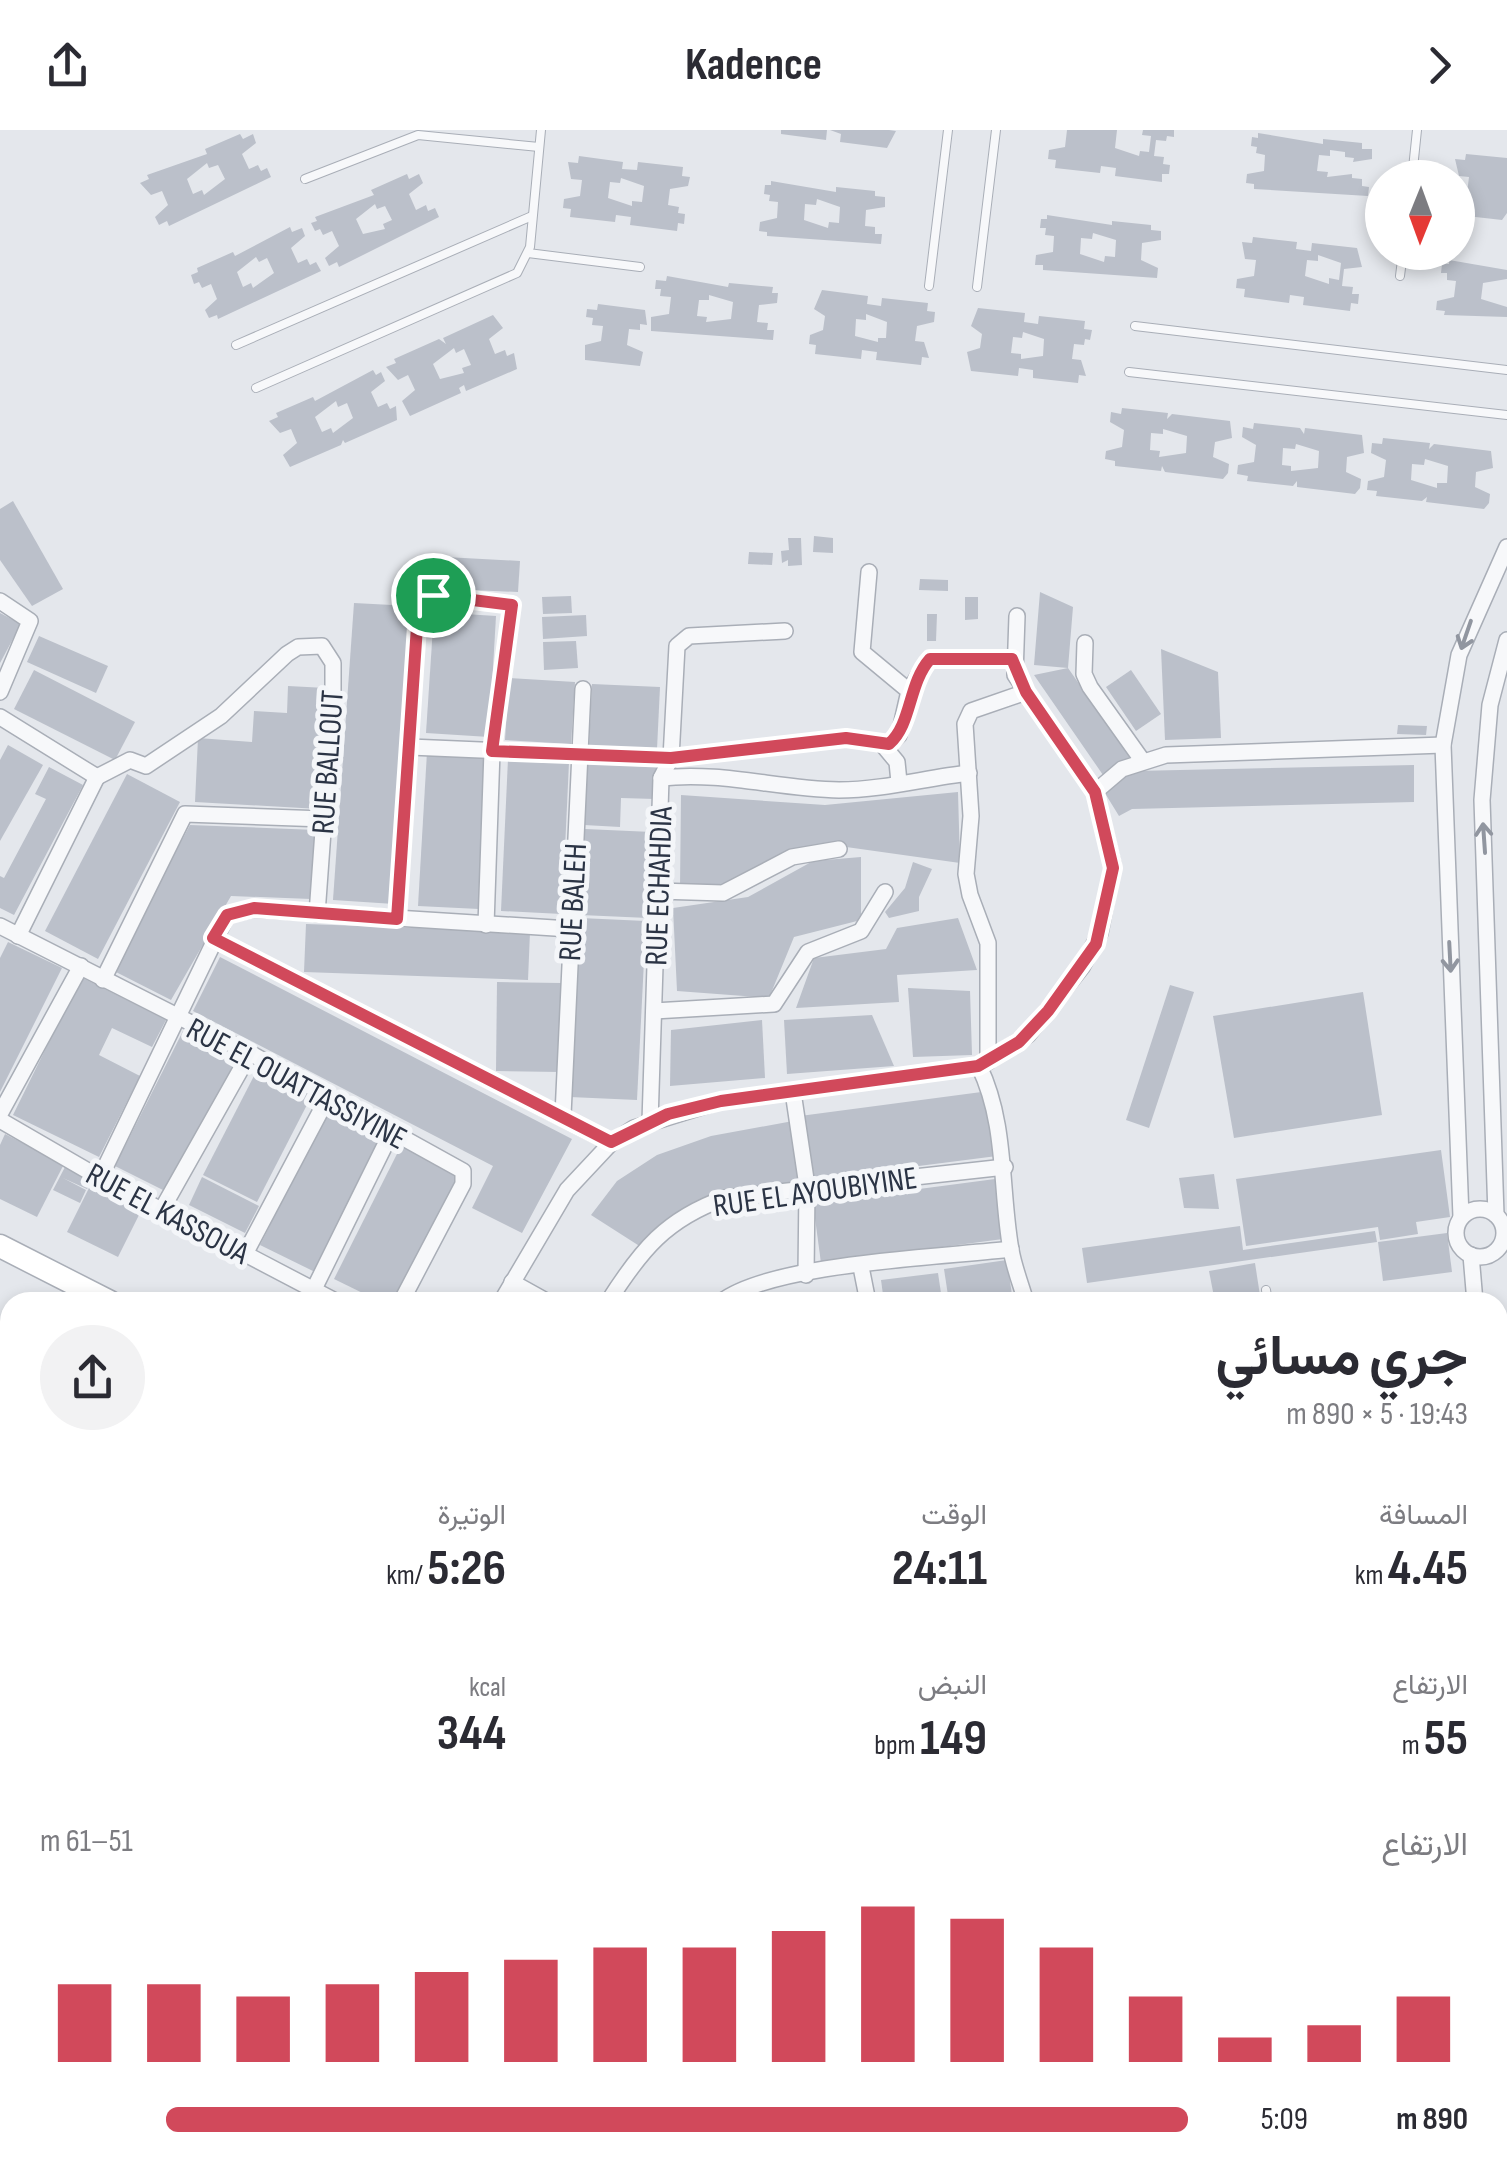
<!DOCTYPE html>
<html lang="ar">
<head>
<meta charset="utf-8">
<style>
	:root { --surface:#fff; --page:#f2f2f3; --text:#2b2b33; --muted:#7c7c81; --accent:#d1495b }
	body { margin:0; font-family:"Sofia Sans Condensed",Vazirmatn,sans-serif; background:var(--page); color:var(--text); direction:rtl; height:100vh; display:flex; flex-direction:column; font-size:38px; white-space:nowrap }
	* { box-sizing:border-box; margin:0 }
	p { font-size:32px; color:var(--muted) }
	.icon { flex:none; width:55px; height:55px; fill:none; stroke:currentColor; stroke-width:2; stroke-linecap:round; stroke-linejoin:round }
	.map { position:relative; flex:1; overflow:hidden; direction:ltr }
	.details { position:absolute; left:0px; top:1162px; width:1508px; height:888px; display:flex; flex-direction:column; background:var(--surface); border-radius:30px 30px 0 0; box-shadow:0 5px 15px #0003; direction:rtl }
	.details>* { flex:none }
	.needle { width:65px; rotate:181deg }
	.buttons { position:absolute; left:1365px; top:30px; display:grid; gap:20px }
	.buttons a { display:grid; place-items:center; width:110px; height:110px; border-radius:50%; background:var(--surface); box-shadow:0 5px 15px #0003; font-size:50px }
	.pin { position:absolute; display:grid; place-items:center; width:85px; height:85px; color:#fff; margin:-42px; border:5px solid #fff; border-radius:50%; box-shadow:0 2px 10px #0007 }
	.round { display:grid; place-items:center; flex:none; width:105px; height:105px; border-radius:52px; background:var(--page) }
	.head { display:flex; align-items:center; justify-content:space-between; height:170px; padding:0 40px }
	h1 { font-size:55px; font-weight:700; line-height:75px }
	.figures { display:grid; grid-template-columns:repeat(3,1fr); gap:15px; height:170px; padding:10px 40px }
	.figures div { display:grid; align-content:center }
	.figures b { font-size:50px; font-weight:700 }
	.figures small { font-size:28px; font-weight:400 }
	.figures p { font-size:28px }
	.chart { height:280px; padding:20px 40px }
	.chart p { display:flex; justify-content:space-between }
	.chart svg { width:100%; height:180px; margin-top:10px; stroke:var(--accent); stroke-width:6 }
	ul { padding:0 40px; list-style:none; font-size:32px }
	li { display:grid; grid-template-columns:160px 120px 1fr; align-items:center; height:75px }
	li i { height:25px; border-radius:12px; background:var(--accent) }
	header { display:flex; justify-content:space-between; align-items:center; height:130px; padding:0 40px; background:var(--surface); font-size:45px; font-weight:700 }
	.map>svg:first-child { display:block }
	.green { fill:#c9d6c5 }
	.building { fill:#bbc0ca; fill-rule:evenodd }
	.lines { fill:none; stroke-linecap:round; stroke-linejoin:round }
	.lane-casing { stroke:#a9aeb7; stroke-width:10 }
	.street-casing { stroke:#a9aeb7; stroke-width:18 }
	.secondary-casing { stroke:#a9aeb7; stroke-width:25 }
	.primary-casing { stroke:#a3abb8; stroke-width:28 }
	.path { stroke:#c2c5cb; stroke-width:4; stroke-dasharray:8 8; stroke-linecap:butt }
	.lane { stroke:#f7f8fa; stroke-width:8 }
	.street { stroke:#f7f8fa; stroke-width:15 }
	.secondary { stroke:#fff; stroke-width:22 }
	.primary { stroke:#fff; stroke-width:25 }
	.oneway { stroke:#9196a0 }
	.route-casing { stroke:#fff; stroke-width:20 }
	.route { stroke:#d1495b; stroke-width:12 }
	.labels { text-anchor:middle; stroke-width:10; stroke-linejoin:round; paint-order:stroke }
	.street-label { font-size:32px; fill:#2b3445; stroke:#f4f6f9 }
</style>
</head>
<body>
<header><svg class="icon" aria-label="forward" viewBox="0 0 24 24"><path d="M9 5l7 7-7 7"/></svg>Kadence<svg class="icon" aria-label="share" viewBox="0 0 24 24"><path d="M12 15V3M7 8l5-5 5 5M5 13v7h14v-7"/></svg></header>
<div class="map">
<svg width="1507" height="2049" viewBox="0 0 1507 2049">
	<rect width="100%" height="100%" fill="#e4e7ec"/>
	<path class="green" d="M1239,2040h219l4,9h-218z"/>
	<g class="building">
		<path d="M781,0h46l-1,10 -45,-6z"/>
		<path d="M830,0h59l7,1 -9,17 -47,-6 1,-8z"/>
		<path d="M1067,0h50l-2,18 24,8 1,-5 9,1 2,-16 -9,-1 1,-5h31v7l-7,-1 -1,5 -10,-1 -2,16 10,1 -1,7 7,1 -1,9h-7v8l-47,-6 1,-8 -15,-2 -1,7 -45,-5 1,-8 -8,-1 1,-9 16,-3z"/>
		<path d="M1258,3l65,11v-5l39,4v6h10v10l-19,3 1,-4 -9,-1v-5l-15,-2v6l-11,-1 -2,16 11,1 -1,5 25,-3v4l10,1v7l7,1 -1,9 -114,-7v-5l-8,-1 1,-9 17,-3 1,-16 -9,-2 1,-6 -6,-1 1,-9 6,1z"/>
		<path d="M240,4l3,5 10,-5 3,9 -14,11 7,15 9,-4 3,6 6,-3 4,9 -102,49 -2,-5 -8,4 -4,-8 13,-12 -6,-14 -11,4 -11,-12 9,-4 -2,-4 60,-21 -2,-5zM207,33l2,5 9,-3 7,14 -21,16 -2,-5 -9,4 -6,-15z"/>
		<path d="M1466,24l41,4v55l-5,7 -44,-5 1,-23 8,1 2,-16 -10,-1 -4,-17 10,1z"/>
		<path d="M579,26l44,6 -1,7 15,1 1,-8 45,5 -1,9 8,1 -2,9 -18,3 -2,16 11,2 -1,6 7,1 -1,10 -6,-1 -1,8 -47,-6 1,-8 -15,-2 -1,7 -45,-5 1,-8 -8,-1 1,-9 16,-3 2,-16 -11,-1 -3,-17 10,1zM621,48l23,8 -2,16 -10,-1v5l-24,-8 2,-16 10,1z"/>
		<path d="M407,44l2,5 10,-5 4,9 -14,11 7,16 10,-5 2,6 7,-3 4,9 -100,50 -2,-5 -8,4 -4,-8 14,-12 -7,-15 -9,4 -3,-6 -5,2 -4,-8 6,-2 -2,-4 59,-22 -3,-5zM375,74l2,5 8,-3 7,14 -9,4 2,5 -22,5 -7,-15z"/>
		<path d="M771,51l65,11v-5l39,4v5l10,1v10l-19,3 -1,16 10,1v7h7l-1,10 -114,-8v-4l-8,-1 1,-9 17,-4 1,-16 -9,-1 1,-6 -6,-1 1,-9h6zM817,69l23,8 -1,16 -10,-1 -1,6 -24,-8 1,-16 11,1z"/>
		<path d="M1047,85l65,10v-4l39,4v5l10,1v9l-19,3 -1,17 17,8 -1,10 -114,-8v-5h-8l1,-10 17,-3 1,-16 -9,-1 1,-7h-6l1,-9h6zM1093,103l23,7 -1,17 -10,-1 -1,6 -24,-8 1,-16 11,1z"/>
		<path d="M290,97l2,5 10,-4 3,8 -14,12 7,15 9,-4 3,6 6,-3 5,9 -103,48 -1,-4 -8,3 -4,-8 12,-11 -6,-15 -9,4 -3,-6 -5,2 -3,-9 7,-3 -1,-4 36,-16 2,4zM256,127l3,5 8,-4 7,15 -21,15 -2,-5 -8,4 -6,-15z"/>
		<path d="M1253,107l44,5 -1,7 15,2 1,-8 45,5 5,19 -18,2 -2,17 11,1 -1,7h7l-1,10 -7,-1 -1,8 -47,-6 1,-8 -14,-2 -1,8 -45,-6 1,-8 -9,-1 1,-9 17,-3 2,-16 -11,-1 -3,-17 10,1zM1318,125l23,8 -2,17 -10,-2v6l-24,-8 2,-16 11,1z"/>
		<path d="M1449,130l58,10v9l-24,4 -2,16 26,8v10l-63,-2 1,-4 -9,-1 1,-9 17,-4 2,-16 -9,-1v-7h-6l1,-9h7z"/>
		<path d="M667,146l61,11 1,-4 44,4 -1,6h6l-1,10 -18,2 -2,17 11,1 -1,7h7l-1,10 -122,-9v-14l18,-3 2,-17 -11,-1 1,-7h-6l1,-9 10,1zM709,165l24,7 -2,17 -25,3 1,-5 -10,-1 2,-16h10z"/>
		<path d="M822,160l46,6 -1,8 14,2 1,-8 46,5 -1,8 8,1 -1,10 -17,4 -2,15 9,1 5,16 -7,-1 -1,8 -45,-5 1,-8 -15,-2 -1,9 -46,-5 1,-9 -7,-1 1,-9 13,-5 2,-14 -11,-7zM866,184l21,8 -1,16h-8v4l-23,-6 1,-17 10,1z"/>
		<path d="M598,174l47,6 2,15 -7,-1v6l-11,-1 -2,16 16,7 -3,14 -55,-6v-15l16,-4 2,-15 -11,-1 1,-7 -7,-1 1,-8 10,1z"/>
		<path d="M978,178l47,5 -1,9 14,2 1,-8 46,5 -1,8 8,1 -2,10 -5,-1 -1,6 -10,-1 -2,15 9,1 5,16 -7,-1 -1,8 -45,-5v-8l-14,-2 -1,8 -47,-5 -4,-19 13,-4 2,-14 -11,-8zM1023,202l21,7 -1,17 -22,3v-5l-10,-1 2,-16 9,1z"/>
		<path d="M493,185l10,13 -14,11 6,15 10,-4 2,6 7,-3 3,16 -51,22 -2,-6 -5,3 2,5 -51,23 -8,-15 13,-11 -7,-15 -10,5 -12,-13 10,-4 -2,-4 45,-20 7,5 -3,-6zM454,218l2,5 8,-4 7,16 -9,3 2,5 -24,6 -7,-15z"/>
		<path d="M373,240l3,5 5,-3 4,9 -14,11 7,15 9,-4 3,6 6,-3 1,14 -52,23 -2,-3 -2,5 -51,22 -7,-12 14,-12 -6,-14 -11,4 -11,-12 9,-4 -2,-4 37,-16 2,4zM336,271l2,6 9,-4 6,15 -20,15 -2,-5 -9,4 -7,-15z"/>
		<path d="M1122,278l46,5 -1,6 5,-5 58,7 2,17 -17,4 -2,15 16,7 -1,9 -5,6 -58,-7 -3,-6 -1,5 -46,-5v-5l-10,-2 1,-8 16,-4 2,-17 -14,-8 1,-10 10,2zM1163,299l24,7 -1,17 -27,4 1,-6 -10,-1 1,-17 12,1z"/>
		<path d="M1254,293l46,5 4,6 1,-6 57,7 2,18 -17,4 -1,15 15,7 -1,9 -5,6 -58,-7v-6l-4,5 -46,-5 1,-5 -11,-2 1,-9 16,-3 2,-17 -14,-8 1,-10 10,2zM1296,314l23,7 -1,17 -27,3v-5l-9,-1 1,-17 12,1z"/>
		<path d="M1383,308l47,5 -1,6 5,-5 57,7 2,17 -17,4 -1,15 15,7 -1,9 -5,6 -58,-7 1,-5 -5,4 -46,-5 1,-5 -10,-1 1,-9 16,-4 2,-17 -15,-7 1,-10 10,1zM1425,329l23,7 -1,17h-10v5l-26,-8 1,-16 12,1z"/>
		<path d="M13,371l50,88 -31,17 -32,-46v-51z"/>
		<path d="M814,406l19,2v15l-20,-1z"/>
		<path d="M788,408h13l1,27 -14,1v-6l-6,3 -1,-12 8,-1z"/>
		<path d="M749,422l24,1 -1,12 -24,-1z"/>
		<path d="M427,426l93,5 -2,31 -93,-4z"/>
		<path d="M920,449l28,1v11l-29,-1z"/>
		<path d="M1040,462l33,15 -5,61 62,89 -27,18 -69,-100 34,-7 -34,-3z"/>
		<path d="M571,466l1,17 -29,1 -1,-17z"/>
		<path d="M965,467h13v22l-13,1z"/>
		<path d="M354,473l57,3 -17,298 -61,-4z"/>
		<path d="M434,482l62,4 -7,121 -63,-4z"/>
		<path d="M0,483l21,11 -21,39z"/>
		<path d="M927,484h10l-1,27h-9z"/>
		<path d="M586,485l1,21 -44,3 -1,-22z"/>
		<path d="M39,506l69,30 -12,27 -69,-31z"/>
		<path d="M576,511l2,27 -34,2 -1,-28z"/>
		<path d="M1161,519l57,23 3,66 -56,2z"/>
		<path d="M34,540l101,52 -20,38 -101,-51z"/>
		<path d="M1131,540l30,44 -25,17 -30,-44z"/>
		<path d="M509,548l66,4 -4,62 -66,-4z"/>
		<path d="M592,554l68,3 -3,62 -68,-3z"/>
		<path d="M288,556l38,2 -7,121 -124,-7 3,-64 54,4 2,-31 33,2z"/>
		<path d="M1398,595l29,1 -1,9 -29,-1z"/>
		<path d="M8,615l35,20 -43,76v-81z"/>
		<path d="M427,622l60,3 -8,154 -61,-3z"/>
		<path d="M508,629l61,3 -7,152 -61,-3z"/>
		<path d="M587,634l69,3 -1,32 -34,-1 -1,29 -36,-2z"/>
		<path d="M1414,635v37l-282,7 -13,7 -16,-26 31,-19z"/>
		<path d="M49,637l34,18 -69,130 -14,-7v-32l4,2 42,-79 -11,-5z"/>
		<path d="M127,644l53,28 -82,157 -53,-28z"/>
		<path d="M958,662l2,71 -128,-18 -99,38 -53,4 1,-92 144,10z"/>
		<path d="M190,695l126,5 -5,69 -80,-3 -60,104 -59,-30z"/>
		<path d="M585,699l67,3 -4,86 -67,-3z"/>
		<path d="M861,727v63l-67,17 -25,61 -92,-7 -4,-83 75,-11 65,-36z"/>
		<path d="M913,732l19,7 -13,28v14l-30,7 -4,-6 20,-24z"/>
		<path d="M580,788l66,3 -9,179 -67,-3z"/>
		<path d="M958,788l19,52 -80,5 2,27 -103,6 18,-50 72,-9 11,-21z"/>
		<path d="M306,794l224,8 -2,48 -224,-8z"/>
		<path d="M8,812l54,26 -62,124v-134z"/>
		<path d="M220,827l352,182 -50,94 -50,-25 21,-42 -300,-155z"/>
		<path d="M81,847l85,43 -14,27 -40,-19 -13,27 41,21 -41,81 -86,-42z"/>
		<path d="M497,852l64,1 -1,89 -64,-1z"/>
		<path d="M1170,855l24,7 -45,136 -23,-8z"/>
		<path d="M908,858l62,3 2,64 -59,2z"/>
		<path d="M1363,862l19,123 -148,23 -21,-122z"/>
		<path d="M872,885l22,51 -107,8 -3,-54z"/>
		<path d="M762,890l3,58 -95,8 1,-56z"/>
		<path d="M183,901l54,27 -68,135 -54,-27z"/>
		<path d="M257,940l54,27 -54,105 -54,-27z"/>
		<path d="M989,961l8,65 -188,24 -9,-64z"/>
		<path d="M329,978l55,28 -69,136 -55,-27z"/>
		<path d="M793,991l8,62 -70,9 -90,55 -50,-32 26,-34 40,-26 54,-19z"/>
		<path d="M5,1004l59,30 -27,53 -37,-18v-54z"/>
		<path d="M401,1016l57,29 -65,127h-12l-47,-23z"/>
		<path d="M1441,1020l9,67 -34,5 2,12 -38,6 -2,-13 -132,19 -10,-67z"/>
		<path d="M65,1037l27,13 -5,9 -24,-11 23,12 -6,13 -27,-13z"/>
		<path d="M1214,1044l5,35 -35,-1 -5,-30z"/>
		<path d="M202,1047l57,29 -14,27 -56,-28z"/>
		<path d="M995,1049l8,60 -182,24 -8,-60z"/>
		<path d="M93,1050l51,25 -26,52 -51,-25z"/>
		<path d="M1240,1096l3,24 132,-19 2,11 -290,41 -5,-35z"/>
		<path d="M1447,1103l5,39 -69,9 -5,-39z"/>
		<path d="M1007,1130l6,42h-64l-5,-33z"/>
		<path d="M1255,1133l6,39h-46l-6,-31z"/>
		<path d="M938,1143l4,27 -58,2 -3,-22z"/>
		<path d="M0,1224l10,4v96l-10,3z"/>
		<path d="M10,1379v220l-10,-1v-215z"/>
		<path d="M530,2040h56l-2,9h-56z"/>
		<path d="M669,2040h164l21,9h-189z"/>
		<path d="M851,2040h46l-3,9h-23z"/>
		<path d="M1050,2040h32l5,9h-32z"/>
		<path d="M1197,2040h42l5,9h-42z"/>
	</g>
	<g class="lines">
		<g class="lane-casing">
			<g id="lane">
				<path d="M1412,48l5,-48"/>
				<path d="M305,49l113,-44 121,12"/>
				<path d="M528,123l112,14"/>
				<path d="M1400,146l3,-24"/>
				<path d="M929,156l19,-156"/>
				<path d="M977,157l19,-157"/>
				<path d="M1135,196l372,44"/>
				<path d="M236,215l296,-129"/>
				<path d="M1129,242l378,43"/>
				<path d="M256,258l261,-115 13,-26 11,-117"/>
				<path d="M1266,1160l2,12"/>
				<path d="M0,1646l10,1"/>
				<path d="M1498,1787l9,1"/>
			</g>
		</g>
		<g class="street-casing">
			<g id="street">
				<path d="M0,471l30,20 -30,71"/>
				<path d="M1085,513l-1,31 6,13 52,73"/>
				<path d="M909,561l20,-32h83"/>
				<path d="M0,587l97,60"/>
				<path d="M882,614l15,18 2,20"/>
				<path d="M410,617l261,11 175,-20 43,6 10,-9 10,-44 -47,-39 7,-80"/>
				<path d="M97,647l33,-17 16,6 75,-50 66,-62 11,-7 24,-1 11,17v30l-16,221"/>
				<path d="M661,648c61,-7 117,11 178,12 43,0 86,-12 130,-17"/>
				<path d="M1095,662l27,-23 44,-14 277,-10"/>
				<path d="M659,761l64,2 69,-36 47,-8"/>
				<path d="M397,789l21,-306 7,-15 8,-3 79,10 -20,146 -6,174"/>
				<path d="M0,796l250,127 213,118v13l-62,118"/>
				<path d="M18,806l79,-159"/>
				<path d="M213,808l398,205"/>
				<path d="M103,850l82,-166 139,5"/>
				<path d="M654,881l120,-7 34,-52 53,-21 24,-39"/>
				<path d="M988,932v-119l-18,-48 -4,-21 5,-58 -6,-92 6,-13 55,-19"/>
				<path d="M979,936c28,58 21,122 32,184 3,17 10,35 15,52"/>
				<path d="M793,962l14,94 -1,89"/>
				<path d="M0,984l81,-148"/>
				<path d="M563,985l20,-426"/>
				<path d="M0,990l100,58 237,124"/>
				<path d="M650,992l11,-344 10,-20 6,-112 12,-10 96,-5"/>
				<path d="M100,1048l127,-263 27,-6 316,20"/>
				<circle cx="1480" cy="1103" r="24"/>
				<path d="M161,1081l89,-158"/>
				<path d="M1496,1085l-14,-415 8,-95 17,-65"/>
				<path d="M1461,1087l-18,-472 16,-90 48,-108"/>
				<path d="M245,1124l82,-155"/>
				<path d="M1471,1125l4,47"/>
				<path d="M861,1137l7,35"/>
				<path d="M512,1152l36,20"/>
				<path d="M314,1159l77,-156"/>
				<path d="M501,1172l66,-112 44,-47 23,-15 87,-27 258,-35 49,-31 54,-68 18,-34 13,-68 -18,-73 -80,-117 2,-59"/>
				<path d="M608,1172c33,-52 58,-83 117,-104l280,-31"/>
				<path d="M721,1172c50,-39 223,-45 290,-53"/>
				<path d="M1498,1452l9,119"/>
				<path d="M1498,1713l9,-14"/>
				<path d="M221,2040l1,9"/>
				<path d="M956,2049l4,-9"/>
			</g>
		</g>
		<g class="secondary-casing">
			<g id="secondary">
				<path d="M0,1116l110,56"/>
				<path d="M1498,1850h9"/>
				<path d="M1472,2040l5,9"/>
			</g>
		</g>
		<g class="primary-casing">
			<g id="primary">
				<path d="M0,1620l10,1"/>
				<path d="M0,1673l10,2"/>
				<path d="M1498,1756l9,1"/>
				<path d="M1498,1814h9"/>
			</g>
		</g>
		<g class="path">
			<path d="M0,2028l10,1"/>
			<path d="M146,2040l61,5"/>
		</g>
		<use href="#lane" class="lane"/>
		<use href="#street" class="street"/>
		<use href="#secondary" class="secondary"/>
		<use href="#primary" class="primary"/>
	</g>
	<defs><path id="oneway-shaft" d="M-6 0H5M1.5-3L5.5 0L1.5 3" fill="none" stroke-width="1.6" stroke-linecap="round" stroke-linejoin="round" transform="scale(2.5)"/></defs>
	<g class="oneway">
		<use href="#oneway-shaft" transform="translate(1466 505) rotate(109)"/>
		<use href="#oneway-shaft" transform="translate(1484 708) rotate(-94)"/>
		<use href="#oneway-shaft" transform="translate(1450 827) rotate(87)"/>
	</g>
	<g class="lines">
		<g class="route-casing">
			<path id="route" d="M433,465l79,10 -20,146 179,7 175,-20 43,6c23,-20 19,-60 41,-85h82l14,33 69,100 18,76 -17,76 -48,67 -29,31 -41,24 -257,35 -53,13 -57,28 -398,-204 14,-23 27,-7 143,11 21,-307 7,-14z"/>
		</g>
		<use href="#route" class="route"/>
	</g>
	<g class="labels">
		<g class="street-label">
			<text transform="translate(327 632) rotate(-86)" y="11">RUE BALLOUT</text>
			<text transform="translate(658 756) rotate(-88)" y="11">RUE ECHAHDIA</text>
			<text transform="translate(572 772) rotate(-87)" y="11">RUE BALEH</text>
			<text transform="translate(297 953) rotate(28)" y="11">RUE EL OUATTASSIYINE</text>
			<text transform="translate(815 1061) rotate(-8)" y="11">RUE EL AYOUBIYINE</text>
			<text transform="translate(168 1083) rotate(28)" y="11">RUE EL KASSOUA</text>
		</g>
	</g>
</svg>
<div class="buttons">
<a><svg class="needle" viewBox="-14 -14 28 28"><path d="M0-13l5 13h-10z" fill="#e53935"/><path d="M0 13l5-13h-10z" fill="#7c7c81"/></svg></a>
</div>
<div class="pin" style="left:433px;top:465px;background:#1e9e55"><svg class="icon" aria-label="arrive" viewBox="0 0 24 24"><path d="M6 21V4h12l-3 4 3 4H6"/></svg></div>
<section class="details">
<div class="head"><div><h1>جري مسائي</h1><p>19:43 · 5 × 890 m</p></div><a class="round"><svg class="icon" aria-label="share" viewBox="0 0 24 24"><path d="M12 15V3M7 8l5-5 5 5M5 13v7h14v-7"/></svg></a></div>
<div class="figures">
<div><p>المسافة</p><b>4.45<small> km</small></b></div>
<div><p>الوقت</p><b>24:11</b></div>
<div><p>الوتيرة</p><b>5:26<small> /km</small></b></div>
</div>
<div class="figures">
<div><p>الارتفاع</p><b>55<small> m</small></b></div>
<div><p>النبض</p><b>149<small> bpm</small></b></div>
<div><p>kcal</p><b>344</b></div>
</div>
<div class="chart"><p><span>الارتفاع</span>51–61 m</p>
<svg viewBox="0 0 160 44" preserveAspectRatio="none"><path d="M5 44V25M15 44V25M25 44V28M35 44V25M45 44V22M55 44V19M65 44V16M75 44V16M85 44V12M95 44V6M105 44V9M115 44V16M125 44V28M135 44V38M145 44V35M155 44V28"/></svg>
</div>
<ul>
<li><b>890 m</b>5:09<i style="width:89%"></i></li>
</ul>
</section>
</div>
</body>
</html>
